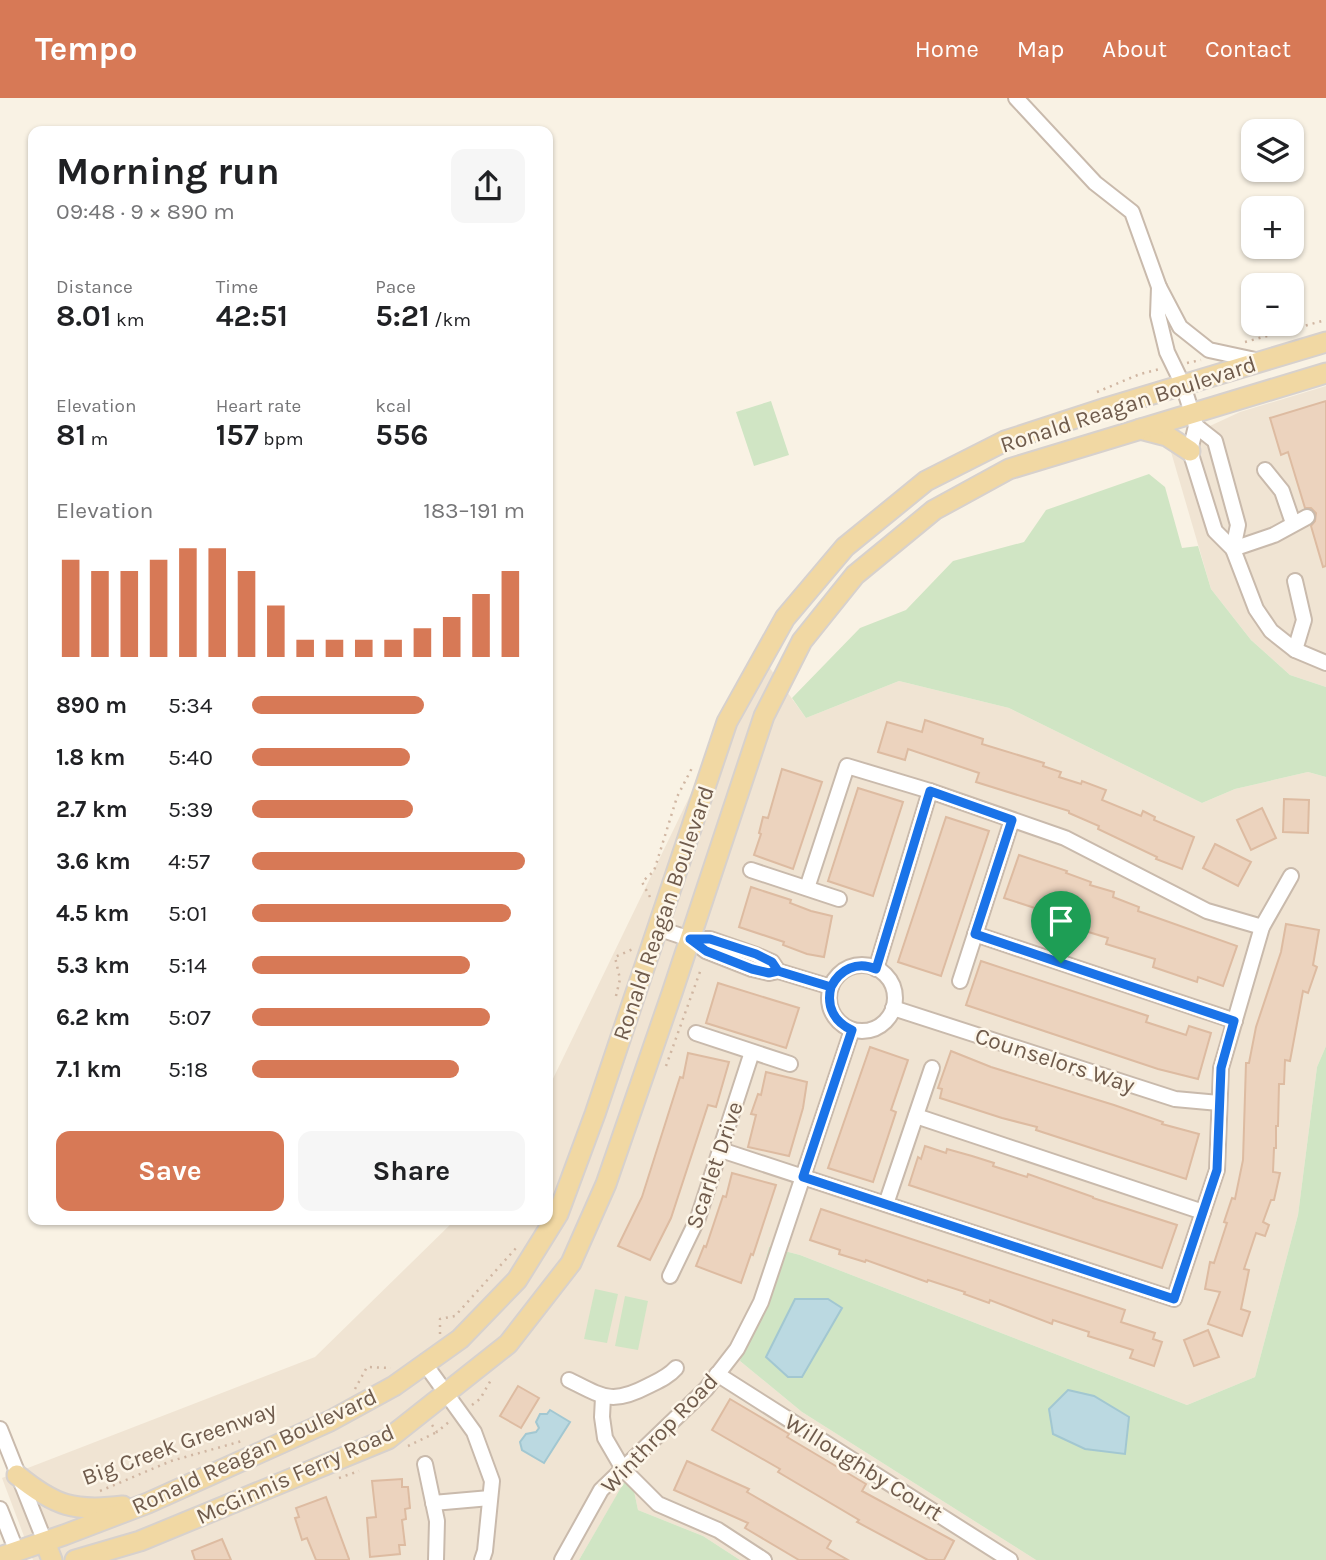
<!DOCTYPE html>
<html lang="en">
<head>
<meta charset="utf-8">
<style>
	:root { --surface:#fff; --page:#f6f6f6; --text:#202124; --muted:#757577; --accent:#d77956 }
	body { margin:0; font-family:Karla,sans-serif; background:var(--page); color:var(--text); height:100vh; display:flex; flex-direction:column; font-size:26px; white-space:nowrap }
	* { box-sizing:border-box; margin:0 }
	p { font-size:23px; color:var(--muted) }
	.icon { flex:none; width:38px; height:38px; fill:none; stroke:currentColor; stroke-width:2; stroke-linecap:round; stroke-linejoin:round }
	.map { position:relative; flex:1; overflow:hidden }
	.details { position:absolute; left:28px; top:28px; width:525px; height:1099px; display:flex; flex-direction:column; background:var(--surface); border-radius:14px; box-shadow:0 2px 5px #0004 }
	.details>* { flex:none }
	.tools { position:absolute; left:1241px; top:21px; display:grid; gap:14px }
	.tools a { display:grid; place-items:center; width:63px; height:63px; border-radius:14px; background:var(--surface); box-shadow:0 2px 5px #0004; font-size:35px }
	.pin { position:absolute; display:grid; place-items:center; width:60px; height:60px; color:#fff; margin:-72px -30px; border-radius:50% 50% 50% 0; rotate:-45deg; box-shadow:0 0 7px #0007 }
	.pin .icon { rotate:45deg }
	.round { display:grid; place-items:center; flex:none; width:74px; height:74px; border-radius:14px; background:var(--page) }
	.headline { display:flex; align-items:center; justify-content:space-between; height:119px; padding:0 28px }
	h1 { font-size:38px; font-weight:700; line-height:52px }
	.metrics { display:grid; grid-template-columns:repeat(3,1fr); gap:10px; height:119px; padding:7px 28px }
	.metrics div { display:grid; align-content:center }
	.metrics b { font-size:30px; font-weight:700 }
	.metrics small { font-size:19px; font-weight:400 }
	.metrics p { font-size:19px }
	.chart { height:196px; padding:14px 28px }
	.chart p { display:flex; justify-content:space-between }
	.chart svg { width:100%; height:126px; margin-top:7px; stroke:var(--accent); stroke-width:6 }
	.action { display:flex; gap:14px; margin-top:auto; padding:14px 28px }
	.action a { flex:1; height:80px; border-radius:14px; background:var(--accent); color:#fff; font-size:28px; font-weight:700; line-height:80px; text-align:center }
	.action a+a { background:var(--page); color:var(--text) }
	ul { padding:0 28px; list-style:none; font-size:23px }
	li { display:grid; grid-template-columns:112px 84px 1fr; align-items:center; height:52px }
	li i { height:18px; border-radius:9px; background:var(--accent) }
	header { display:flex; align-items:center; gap:42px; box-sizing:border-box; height:98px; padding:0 35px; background:var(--accent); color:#fff }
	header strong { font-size:33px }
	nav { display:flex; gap:38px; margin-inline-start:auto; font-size:24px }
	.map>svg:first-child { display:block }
	.residential { fill:#f0e4d3 }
	.green { fill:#d0e5c4 }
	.water { fill:#bbd9e1; stroke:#a2c7d1; stroke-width:2 }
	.building { fill:#ecd3be; stroke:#ddbba1; stroke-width:2 }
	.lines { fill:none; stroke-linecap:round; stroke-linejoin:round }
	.minor-casing { stroke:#c9baac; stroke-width:18 }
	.major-casing { stroke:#d7d1cd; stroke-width:23 }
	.path { stroke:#d0b6a2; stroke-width:2.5; stroke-dasharray:2 5; stroke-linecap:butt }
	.minor { stroke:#fff; stroke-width:14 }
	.major { stroke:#f1d8a3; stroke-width:19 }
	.route-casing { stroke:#fff; stroke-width:14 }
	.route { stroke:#1a73e8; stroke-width:9 }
	.labels { text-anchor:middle; stroke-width:5; stroke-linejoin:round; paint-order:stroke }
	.street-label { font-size:23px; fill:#6f5b4c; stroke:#fdf6e9 }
</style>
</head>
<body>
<header>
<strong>Tempo</strong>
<nav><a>Home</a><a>Map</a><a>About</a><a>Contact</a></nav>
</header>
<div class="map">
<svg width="1326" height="1462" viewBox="0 0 1326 1462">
	<rect width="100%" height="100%" fill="#f9f2e4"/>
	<g class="residential">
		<path d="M1326,288v301l-36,-12 -39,-35 -40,-51 -42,-144 71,-33z"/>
		<path d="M759,555l47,65 93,-37 110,27 193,95 33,-14 73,-17 18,5v269l-9,21 -19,148 -43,162 -68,28 -387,-150 -31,-8 -29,114 62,51 234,148h-296l-37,-24 -65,-26 -8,-37 -51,87h-546l-31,-82 313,-121 140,-137h93v-131z"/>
	</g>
	<g class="green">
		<path d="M771,303l18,54 -35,11 -18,-54z"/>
		<path d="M1149,376l16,13 17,61 16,-2 13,43 40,51 39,35 36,12v90l-18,-5 -73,17 -33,14 -193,-95 -110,-27 -93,37 -14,-20 68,-70 46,-18 47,-49 71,-19 22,-32z"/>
		<path d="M1326,948v514h-290l-234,-148 -62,-51 29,-114 31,8 387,150 68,-28 43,-162 19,-148z"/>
		<path d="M595,1191l23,5 -11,49 -23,-4z"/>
		<path d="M625,1198l23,5 -10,49 -23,-4z"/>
		<path d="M630,1374l8,38 65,26 37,24h-161z"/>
	</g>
	<g class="water">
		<path d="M795,1201h33l14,9 -40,69h-14l-22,-20z"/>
		<path d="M1068,1292l26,6 35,21 -4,37 -40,-5 -32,-15 -4,-25z"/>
		<path d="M550,1312l20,12 -26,41 -22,-13 -2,-8 6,-8 10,-2 3,-4 -3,-6 4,-8h7z"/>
	</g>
	<g class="building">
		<path d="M1326,303v165l-3,1 -12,-41 4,-5 1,-8 -5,-5h-6l-17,-56 -7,3 -11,-37z"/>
		<path d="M925,622l58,19 -1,5 62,19 -1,3 18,6 -2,5 22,7 1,-3 24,9 -4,10 39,16 2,-5 12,6 -1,3 40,17 -12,32 -26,-10 1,-2 -59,-28 1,-3 -30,-13v-2l-93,-29 3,-9 -71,-24 -3,11 -27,-8 9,-30 35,10z"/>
		<path d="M782,671l40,13 -29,87 -39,-14 7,-21 -2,-1 4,-16 5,1z"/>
		<path d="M858,690l45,14 -30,94 -45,-15z"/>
		<path d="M1284,701l25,1 -1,33 -25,-1z"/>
		<path d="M1262,710l14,30 -25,12 -14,-30z"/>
		<path d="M946,719l43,14 -48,145 -43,-14z"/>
		<path d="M1215,746l36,18 -13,24 -35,-18z"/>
		<path d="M1019,757l48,16 -1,2 25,9 -1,3 24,7 -1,5 26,10 -1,4 99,35 -14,40 -25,-9 -1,5 -44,-15 2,-8 -49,-15 2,-6 -26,-8 2,-6 -80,-26z"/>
		<path d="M751,789l40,13 -1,3 21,8 21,5 -8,41 -17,-3 -24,-9 1,-3 -45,-15z"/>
		<path d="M1286,826l33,6 -6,35 4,2 -9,26 -5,-2 -13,70 -5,-1 -1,24h-5l-1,42h-2v22h-2l-1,24 7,1 -6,27h-3l-8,22 6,3 -4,11 -9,-3 -12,36 5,1 -8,39 9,3 -8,24 -34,-12 12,-32 -15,-3 5,-27 4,1 13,-40 -3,-1 8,-24 3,1 8,-39 3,-97h3l7,-36 25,-75z"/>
		<path d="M981,863l167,55 -2,6 40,13 3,-9 22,7 -13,46 -40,-10 -192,-64z"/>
		<path d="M718,885l81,25 -13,40 -80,-25z"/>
		<path d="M870,949l38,13 -17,50 5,2 -23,70 -45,-14z"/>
		<path d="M951,953l40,16 123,38 49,17 -1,2 37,10 -13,45 -150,-49 1,-3 -35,-9 -62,-20 2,-9 -4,-1z"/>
		<path d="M688,955l41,9 -13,45 -8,-2 -37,113 -21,42 -32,-14 24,-49 38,-120 3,1z"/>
		<path d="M766,974l41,10 -4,26 -14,48 -41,-9 8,-32 -5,-1 7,-20 3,1z"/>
		<path d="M925,1048l21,7 1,-4 25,7 22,7 -1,3 34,11 1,-3 65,23v1l84,27 -15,43 -253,-83 9,-28 3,2z"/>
		<path d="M732,1075l44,12 -23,70 -2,-1 -10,29 -45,-17 8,-20 2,1 17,-51 3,1z"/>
		<path d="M821,1111l304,101 -4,12 34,11 -2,6 9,3 -8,24 -24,-8 3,-8 -45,-14 1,-4 -36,-12 -1,4 -62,-24 -1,3 -25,-9 1,-2 -37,-12 -1,2 -61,-22 -1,2 -26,-8 1,-4 -30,-10z"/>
		<path d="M1208,1232l11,27 -25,9 -10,-26z"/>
		<path d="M518,1288l21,12 -18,30 -21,-12z"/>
		<path d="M730,1301l59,35 -2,3 79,47 -4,7 92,50 -10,19h-16l-71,-38 2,-2 -81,-48 2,-3 -68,-39z"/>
		<path d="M687,1363l62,28 -2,3 84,49 -4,7 21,12h-49l-54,-32 3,-5 -74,-33z"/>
		<path d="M402,1381v8h6l2,21 -5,1 1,10 -4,1 3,25h-6l1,9 -30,3 -3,-39 9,-1 -4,-36z"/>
		<path d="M326,1399l23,62v1h-33l-9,-22 -5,2 -7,-22 4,-1 -3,-9z"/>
		<path d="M222,1441l9,21h-36l-3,-9z"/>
	</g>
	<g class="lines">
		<g class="minor-casing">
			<g id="minor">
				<path d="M1016,0l79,85 37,29 27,75 21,40 29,23 51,11"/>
				<path d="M1159,189l-1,28 9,37 16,33 13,41 -6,25 25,80 18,18 23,60 15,22 24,19 31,13"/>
				<path d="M1196,328l19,15 23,84 -5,24"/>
				<path d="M1265,372l17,21 11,32"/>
				<path d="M1233,451l41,-14 33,-18"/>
				<path d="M1295,552l9,-30 -9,-39"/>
				<path d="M751,772l88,29"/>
				<path d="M807,790l40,-122 83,25 135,47 142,73 55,16"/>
				<path d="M657,830l33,11h20l46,16 16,7 6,9"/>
				<path d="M975,836l260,87"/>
				<path d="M690,841l16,12 46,18 17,4 9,-2 53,16"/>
				<circle cx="862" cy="900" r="33"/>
				<path d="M876,871l54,-178"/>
				<path d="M960,883l52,-161"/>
				<path d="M893,910l282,91 44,4"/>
				<path d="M696,935l94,31"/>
				<path d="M916,1018l287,96"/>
				<path d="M721,1052l453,149 43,-129 4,-102 41,-141 29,-51"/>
				<path d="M886,1106l46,-136"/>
				<path d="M670,1178l28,-58 54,-166"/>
				<path d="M425,1266l49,68 18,49 -7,70 -3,9"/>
				<path d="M717,1276l293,186"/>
				<path d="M569,1282c34,17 43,25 79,6 10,-5 20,-9 28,-18"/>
				<path d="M603,1299l-1,20 3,21 18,31 35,35 60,26 46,30"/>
				<path d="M0,1331l45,113"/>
				<path d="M425,1366l12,57 -1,39"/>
				<path d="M433,1405l57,-5"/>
				<path d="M0,1411l17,43"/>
				<path d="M562,1462l39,-70 105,-101 31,-40 24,-47 91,-272"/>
			</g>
		</g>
		<g class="major-casing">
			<g id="major">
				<path d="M1140,331l27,7 23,15"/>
				<path d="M17,1377c38,31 57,37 106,31"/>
				<path d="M45,1444l7,18"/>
				<path d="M0,1459l64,-22 84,-32 182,-82 64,-35 66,-47 57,-59 41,-66 37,-100 132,-392 58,-104 60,-71 81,-66 79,-40 101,-33 220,-66"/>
				<path d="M75,1462l65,-19 248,-102 120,-95 63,-81 35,-79 66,-191 92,-277 38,-75 53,-66 79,-65 75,-41 317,-96"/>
			</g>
		</g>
		<g class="path">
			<path d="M1245,244l81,-22"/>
			<path d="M1187,265l14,-3"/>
			<path d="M1097,294l43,-18 20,-5"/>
			<path d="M650,799l-8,-15 12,-11 23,-74 15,-29"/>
			<path d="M616,898l4,-17 -5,-22 18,-8"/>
			<path d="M666,968l35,-97"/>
			<path d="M440,1236v-15l15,-3 62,-69"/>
			<path d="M355,1291l12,-22 24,1"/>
			<path d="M472,1307l8,-6 11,-19"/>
			<path d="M432,1327l5,7 13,-11"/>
			<path d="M408,1348l29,-14"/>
			<path d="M339,1380l20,-7"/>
			<path d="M100,1393l71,-30 71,-20"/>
		</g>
		<use href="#minor" class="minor"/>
		<use href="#major" class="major"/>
	</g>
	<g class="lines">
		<g class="route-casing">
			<path id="route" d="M1061,865l-86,-29 37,-114 -82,-29 -54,178c-19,-8 -36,0 -45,18l-53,-16 -9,2 -17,-4 -46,-18 -16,-12h20l46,15 16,8 6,9 53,16c-5,19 3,35 21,43l-49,147 371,122 43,-129 4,-102 13,-47 -173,-58"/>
		</g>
		<use href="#route" class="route"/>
	</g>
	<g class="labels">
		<g class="street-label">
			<text transform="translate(1128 306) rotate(-18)" y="8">Ronald Reagan Boulevard</text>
			<text transform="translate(663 815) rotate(-71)" y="8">Ronald Reagan Boulevard</text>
			<text transform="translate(1055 962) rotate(18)" y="8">Counselors Way</text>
			<text transform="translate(714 1067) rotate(-71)" y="8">Scarlet Drive</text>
			<text transform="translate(659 1335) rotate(-46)" y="8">Winthrop Road</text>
			<text transform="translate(179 1345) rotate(-20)" y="8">Big Creek Greenway</text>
			<text transform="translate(254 1353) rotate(-25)" y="8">Ronald Reagan Boulevard</text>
			<text transform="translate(864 1369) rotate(32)" y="8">Willoughby Court</text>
			<text transform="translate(295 1376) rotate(-24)" y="8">McGinnis Ferry Road</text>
		</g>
	</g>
</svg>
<div class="tools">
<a><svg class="icon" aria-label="layers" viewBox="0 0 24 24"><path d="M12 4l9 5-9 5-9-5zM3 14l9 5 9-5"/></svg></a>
<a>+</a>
<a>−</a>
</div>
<div class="pin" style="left:1061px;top:865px;background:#1e9e55"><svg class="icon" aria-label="arrive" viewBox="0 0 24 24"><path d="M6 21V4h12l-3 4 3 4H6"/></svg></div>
<section class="details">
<div class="headline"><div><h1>Morning run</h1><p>09:48 · 9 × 890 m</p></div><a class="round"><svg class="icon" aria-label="share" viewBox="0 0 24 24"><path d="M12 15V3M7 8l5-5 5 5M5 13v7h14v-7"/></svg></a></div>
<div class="metrics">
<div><p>Distance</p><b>8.01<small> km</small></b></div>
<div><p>Time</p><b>42:51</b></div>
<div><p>Pace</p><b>5:21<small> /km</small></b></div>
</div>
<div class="metrics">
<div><p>Elevation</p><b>81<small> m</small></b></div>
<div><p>Heart rate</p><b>157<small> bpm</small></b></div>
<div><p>kcal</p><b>556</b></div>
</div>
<div class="chart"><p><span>Elevation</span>183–191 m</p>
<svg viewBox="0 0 160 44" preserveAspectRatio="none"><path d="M5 44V10M15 44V14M25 44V14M35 44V10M45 44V6M55 44V6M65 44V14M75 44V26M85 44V38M95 44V38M105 44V38M115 44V38M125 44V34M135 44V30M145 44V22M155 44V14"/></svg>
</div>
<ul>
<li><b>890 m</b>5:34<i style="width:63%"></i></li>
<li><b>1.8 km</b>5:40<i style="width:58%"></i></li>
<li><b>2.7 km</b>5:39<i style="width:59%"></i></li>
<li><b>3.6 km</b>4:57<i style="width:100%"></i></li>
<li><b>4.5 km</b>5:01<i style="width:95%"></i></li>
<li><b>5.3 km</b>5:14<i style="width:80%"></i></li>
<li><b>6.2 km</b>5:07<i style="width:87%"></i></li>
<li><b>7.1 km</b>5:18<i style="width:76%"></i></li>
</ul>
<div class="action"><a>Save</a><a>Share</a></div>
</section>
</div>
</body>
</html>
